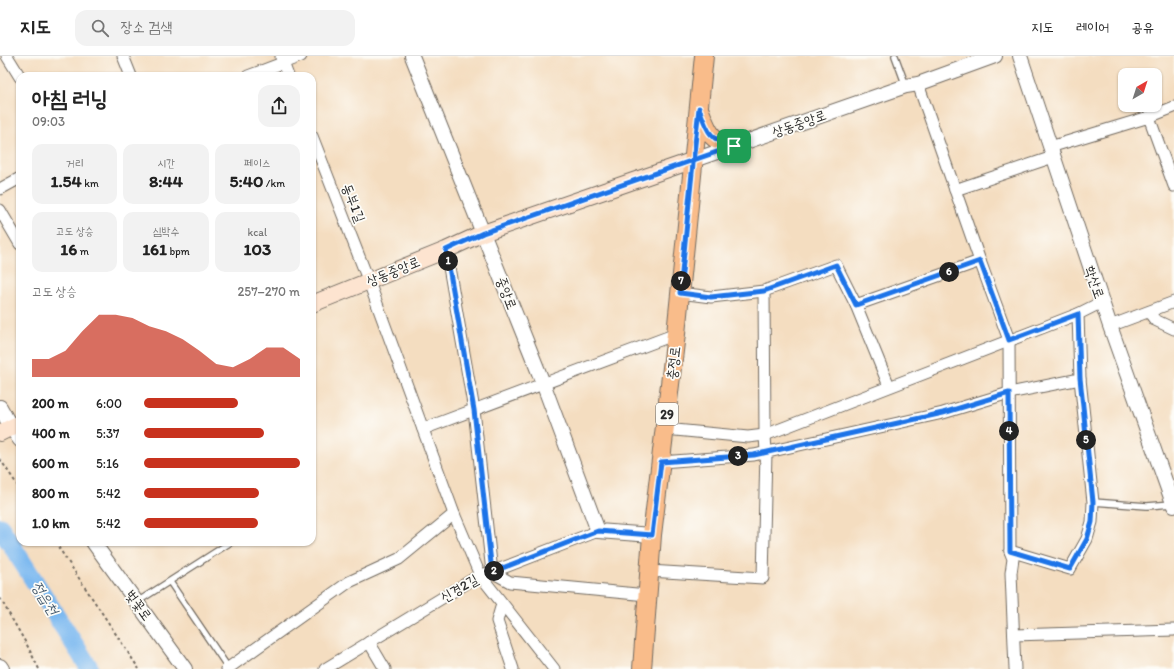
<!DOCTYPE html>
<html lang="ko">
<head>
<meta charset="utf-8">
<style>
	:root { --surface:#fff; --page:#f2f2f2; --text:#222; --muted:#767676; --line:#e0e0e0; --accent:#c8321e }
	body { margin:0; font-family:Itim,"Poor Story",sans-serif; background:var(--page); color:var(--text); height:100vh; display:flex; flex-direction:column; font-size:15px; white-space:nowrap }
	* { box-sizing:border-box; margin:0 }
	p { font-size:13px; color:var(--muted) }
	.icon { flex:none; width:22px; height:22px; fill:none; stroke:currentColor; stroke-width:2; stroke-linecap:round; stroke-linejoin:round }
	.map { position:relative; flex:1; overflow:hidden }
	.details { position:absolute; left:16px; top:16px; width:300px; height:474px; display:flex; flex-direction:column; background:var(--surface); border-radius:12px; box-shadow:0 1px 3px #0004 }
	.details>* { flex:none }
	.needle { width:26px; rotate:39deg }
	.controls { position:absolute; left:1118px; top:12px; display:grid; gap:8px }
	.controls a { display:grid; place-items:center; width:44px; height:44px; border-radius:8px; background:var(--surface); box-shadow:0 1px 3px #0004; font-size:20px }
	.pin { position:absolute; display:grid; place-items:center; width:34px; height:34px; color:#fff; margin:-17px; border-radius:8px; box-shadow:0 2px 6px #0006 }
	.km { position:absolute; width:20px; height:20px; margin:-10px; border-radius:50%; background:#222; color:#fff; font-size:11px; line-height:20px; text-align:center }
	.round { display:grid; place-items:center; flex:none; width:42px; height:42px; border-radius:12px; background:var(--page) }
	.headline { display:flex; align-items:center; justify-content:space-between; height:68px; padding:0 16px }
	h1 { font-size:22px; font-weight:700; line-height:30px }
	.metrics { display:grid; grid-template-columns:repeat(3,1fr); gap:6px; height:68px; padding:4px 16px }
	.metrics div { display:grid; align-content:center; border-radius:10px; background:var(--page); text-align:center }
	.metrics b { font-size:17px; font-weight:700 }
	.metrics small { font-size:11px; font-weight:400 }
	.metrics p { font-size:11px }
	.chart { height:112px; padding:8px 16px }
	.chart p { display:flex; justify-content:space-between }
	.chart svg { width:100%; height:72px; margin-top:4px; fill:var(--accent); opacity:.7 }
	ul { padding:0 16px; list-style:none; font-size:13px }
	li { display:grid; grid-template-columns:64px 48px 1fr; align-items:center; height:30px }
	li i { height:10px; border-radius:5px; background:var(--accent) }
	header { display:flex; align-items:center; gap:24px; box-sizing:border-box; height:56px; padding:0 20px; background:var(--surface); border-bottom:1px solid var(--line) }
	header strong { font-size:19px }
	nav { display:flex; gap:22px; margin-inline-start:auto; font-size:14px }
	.search { width:280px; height:36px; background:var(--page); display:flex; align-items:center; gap:10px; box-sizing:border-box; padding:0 14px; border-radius:12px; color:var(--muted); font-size:15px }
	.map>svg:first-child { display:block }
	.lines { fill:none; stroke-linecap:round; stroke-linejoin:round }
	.river { stroke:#7ebaf0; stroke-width:19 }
	.service-casing { stroke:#71695f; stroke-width:8 }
	.minor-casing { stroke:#71695f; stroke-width:13 }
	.tertiary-casing { stroke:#71695f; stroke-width:16 }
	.secondary-casing { stroke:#71695f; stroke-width:18 }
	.primary-casing { stroke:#71695f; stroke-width:20 }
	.path { stroke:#71695f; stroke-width:2; stroke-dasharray:3 3; stroke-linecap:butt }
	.service { stroke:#fff; stroke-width:5.5 }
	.minor { stroke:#fff; stroke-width:11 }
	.tertiary { stroke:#fff; stroke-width:14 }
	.secondary { stroke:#fde4d0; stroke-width:16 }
	.primary { stroke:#f9bc8a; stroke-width:18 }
	.route-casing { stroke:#fff; stroke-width:8 }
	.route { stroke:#1a73e8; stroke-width:5 }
	.labels { text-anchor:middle; stroke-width:3.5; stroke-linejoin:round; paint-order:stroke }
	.shield { fill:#fdfcf7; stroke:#6a6a68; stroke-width:1 }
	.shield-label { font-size:13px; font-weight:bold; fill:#2b2b2b }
	.street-label { font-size:14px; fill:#2b2b2b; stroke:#fdfcf7 }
	.water-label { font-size:15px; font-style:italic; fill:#485d70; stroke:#fdfcf7 }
</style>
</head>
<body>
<header>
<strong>지도</strong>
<div class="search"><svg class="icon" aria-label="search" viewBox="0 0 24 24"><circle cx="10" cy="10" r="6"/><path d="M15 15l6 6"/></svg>장소 검색</div>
<nav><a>지도</a><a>레이어</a><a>공유</a></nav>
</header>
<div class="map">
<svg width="1174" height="613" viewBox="0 0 1174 613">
	<rect width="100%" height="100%" fill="#fdfcf7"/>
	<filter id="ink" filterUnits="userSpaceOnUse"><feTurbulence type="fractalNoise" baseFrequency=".025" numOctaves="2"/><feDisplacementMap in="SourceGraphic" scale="8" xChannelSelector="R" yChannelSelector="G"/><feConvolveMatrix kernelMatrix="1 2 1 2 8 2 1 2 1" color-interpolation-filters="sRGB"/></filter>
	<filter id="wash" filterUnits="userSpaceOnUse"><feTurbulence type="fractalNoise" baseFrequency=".012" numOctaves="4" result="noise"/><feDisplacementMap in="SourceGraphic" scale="16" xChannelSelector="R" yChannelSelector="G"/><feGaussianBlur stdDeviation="0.9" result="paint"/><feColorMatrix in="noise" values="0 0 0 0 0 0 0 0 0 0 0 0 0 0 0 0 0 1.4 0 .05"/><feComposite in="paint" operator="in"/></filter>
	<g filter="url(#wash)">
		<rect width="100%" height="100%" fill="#f4ddc0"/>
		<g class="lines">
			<path class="river" d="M0,471l90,142"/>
		</g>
	</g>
	<g filter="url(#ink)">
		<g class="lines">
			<g class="service-casing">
				<g id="service">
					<path d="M895,0l11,30"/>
					<path d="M1093,446l54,4 25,-2"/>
					<path d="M170,526l59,87"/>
					<path d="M137,546l94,-60"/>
				</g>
			</g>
			<g class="minor-casing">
				<g id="minor">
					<path d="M7,0l13,21"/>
					<path d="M123,0l8,20"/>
					<path d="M281,1l7,19"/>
					<path d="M248,20l53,-20"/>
					<path d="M1149,61l25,-10"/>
					<path d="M1050,91l99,-30 25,69"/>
					<path d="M0,133l20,-11"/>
					<path d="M955,134l98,-33"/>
					<path d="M0,154l20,34"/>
					<path d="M446,194l28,160 18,162 18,10 137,13"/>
					<path d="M980,205l29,79 1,211 60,18 17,-30 5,-17 1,-20 -13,-123 -2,-65"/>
					<path d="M680,237l31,4 53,-6 72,-26 20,40 124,-44 -62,-177"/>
					<path d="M856,249l33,81"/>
					<path d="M1149,256l6,8 19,9"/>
					<path d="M1110,270l64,-24"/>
					<path d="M423,373l253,-95"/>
					<path d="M665,373l83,8 17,-2 313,-121 24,-12"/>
					<path d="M661,406l93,-7 189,-42 66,-20 71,-14"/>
					<path d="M454,458l26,61 74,94"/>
					<path d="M1010,495l3,8 -2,14 4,96"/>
					<path d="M649,515l114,7 3,-126 -1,-17 -1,-144"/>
					<path d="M502,548l-5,17 16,48"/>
					<path d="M1014,579l160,-5"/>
					<path d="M369,586l16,27"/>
					<path d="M227,613l122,-87 50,-23 55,-45 -85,-232 -57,-146"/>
					<path d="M325,613l155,-94 12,-3 106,-41"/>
				</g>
			</g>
			<g class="tertiary-casing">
				<g id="tertiary">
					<path d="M412,0l131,327 55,148 54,4"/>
					<path d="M1020,0l90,270 64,180"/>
					<path d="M694,104l212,-74 12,-2 77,-28"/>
					<path d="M0,351l11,20 9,13"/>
					<path d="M93,486l92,127"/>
					<path d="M0,610l2,3"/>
				</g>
			</g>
			<g class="secondary-casing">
				<g id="secondary">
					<path d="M312,248l134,-54 37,-17 211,-73"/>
					<path d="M0,377l20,-10"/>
				</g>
			</g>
			<g class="primary-casing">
				<g id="primary">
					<path d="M700,55c8,20 10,31 34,35"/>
					<path d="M642,613l10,-134 24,-201 28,-278"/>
				</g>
			</g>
			<g class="path">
				<path d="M0,403l20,30"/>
				<path d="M55,486l84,127"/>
				<path d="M0,542l27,47 12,24"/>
			</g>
			<use href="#service" class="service"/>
			<use href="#minor" class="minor"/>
			<use href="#tertiary" class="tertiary"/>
			<use href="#secondary" class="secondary"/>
			<use href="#primary" class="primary"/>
		</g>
	</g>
	<g class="lines" filter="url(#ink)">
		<g class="route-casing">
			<path id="route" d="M734,90l-251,87 -37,17 28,160 18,162 106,-41 54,4 9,-73 93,-7 189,-42 66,-20 1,158 60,18 17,-30 5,-17 1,-20 -13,-124 -2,-64 -69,26 -29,-79 -124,44 -20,-40 -72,26 -53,6 -31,-4c6,-61 12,-123 19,-185 8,22 10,33 35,38"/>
		</g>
		<use href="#route" class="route"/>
	</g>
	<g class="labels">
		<rect class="shield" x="656" y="347" width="22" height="22" rx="3"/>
		<g class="shield-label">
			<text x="667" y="363">29</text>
		</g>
		<g class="street-label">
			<text transform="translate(799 67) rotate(-19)" y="5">상동중앙로</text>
			<text transform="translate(354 147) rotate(69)" y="5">동부1길</text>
			<text transform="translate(393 215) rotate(-22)" y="5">상동중앙로</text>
			<text transform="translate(1095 226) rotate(71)" y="5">학산로</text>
			<text transform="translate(507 237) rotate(69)" y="5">중앙로</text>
			<text transform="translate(673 307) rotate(-83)" y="5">충정로</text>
			<text transform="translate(459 532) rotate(-30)" y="5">신경2길</text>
			<text transform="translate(139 549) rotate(54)" y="5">벚꽃로</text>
		</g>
		<g class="water-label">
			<text transform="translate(45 542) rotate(58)" y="5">정읍천</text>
		</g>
	</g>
</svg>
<div class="controls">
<a><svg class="needle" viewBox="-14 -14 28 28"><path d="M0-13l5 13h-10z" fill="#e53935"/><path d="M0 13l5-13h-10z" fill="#767676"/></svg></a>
</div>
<div class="pin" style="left:734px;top:90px;background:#1e9e55"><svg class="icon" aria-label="arrive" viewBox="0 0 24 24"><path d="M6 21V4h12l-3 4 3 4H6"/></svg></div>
<b class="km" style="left:448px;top:205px">1</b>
<b class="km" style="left:494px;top:515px">2</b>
<b class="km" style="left:738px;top:400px">3</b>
<b class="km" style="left:1009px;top:375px">4</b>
<b class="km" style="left:1086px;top:384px">5</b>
<b class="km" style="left:949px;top:216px">6</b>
<b class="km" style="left:681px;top:225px">7</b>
<section class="details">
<div class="headline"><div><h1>아침 러닝</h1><p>09:03</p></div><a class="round"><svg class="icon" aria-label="share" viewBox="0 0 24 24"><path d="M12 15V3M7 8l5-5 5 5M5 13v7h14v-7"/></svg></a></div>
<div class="metrics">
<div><p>거리</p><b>1.54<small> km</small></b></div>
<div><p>시간</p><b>8:44</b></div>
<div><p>페이스</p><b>5:40<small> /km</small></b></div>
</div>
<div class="metrics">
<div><p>고도 상승</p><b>16<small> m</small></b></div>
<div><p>심박수</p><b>161<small> bpm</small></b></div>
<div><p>kcal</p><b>103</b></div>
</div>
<div class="chart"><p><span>고도 상승</span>257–270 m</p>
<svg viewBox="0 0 160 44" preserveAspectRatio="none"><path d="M0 44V33L10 33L20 28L30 16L40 6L50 6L60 8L70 13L80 16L90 21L100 28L110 36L120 38L130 33L140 26L150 26L160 33V44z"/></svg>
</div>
<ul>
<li><b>200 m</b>6:00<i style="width:60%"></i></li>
<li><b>400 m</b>5:37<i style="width:77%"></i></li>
<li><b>600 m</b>5:16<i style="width:100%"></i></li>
<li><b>800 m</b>5:42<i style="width:74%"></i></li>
<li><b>1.0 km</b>5:42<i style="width:73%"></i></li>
</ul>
</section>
</div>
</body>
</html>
